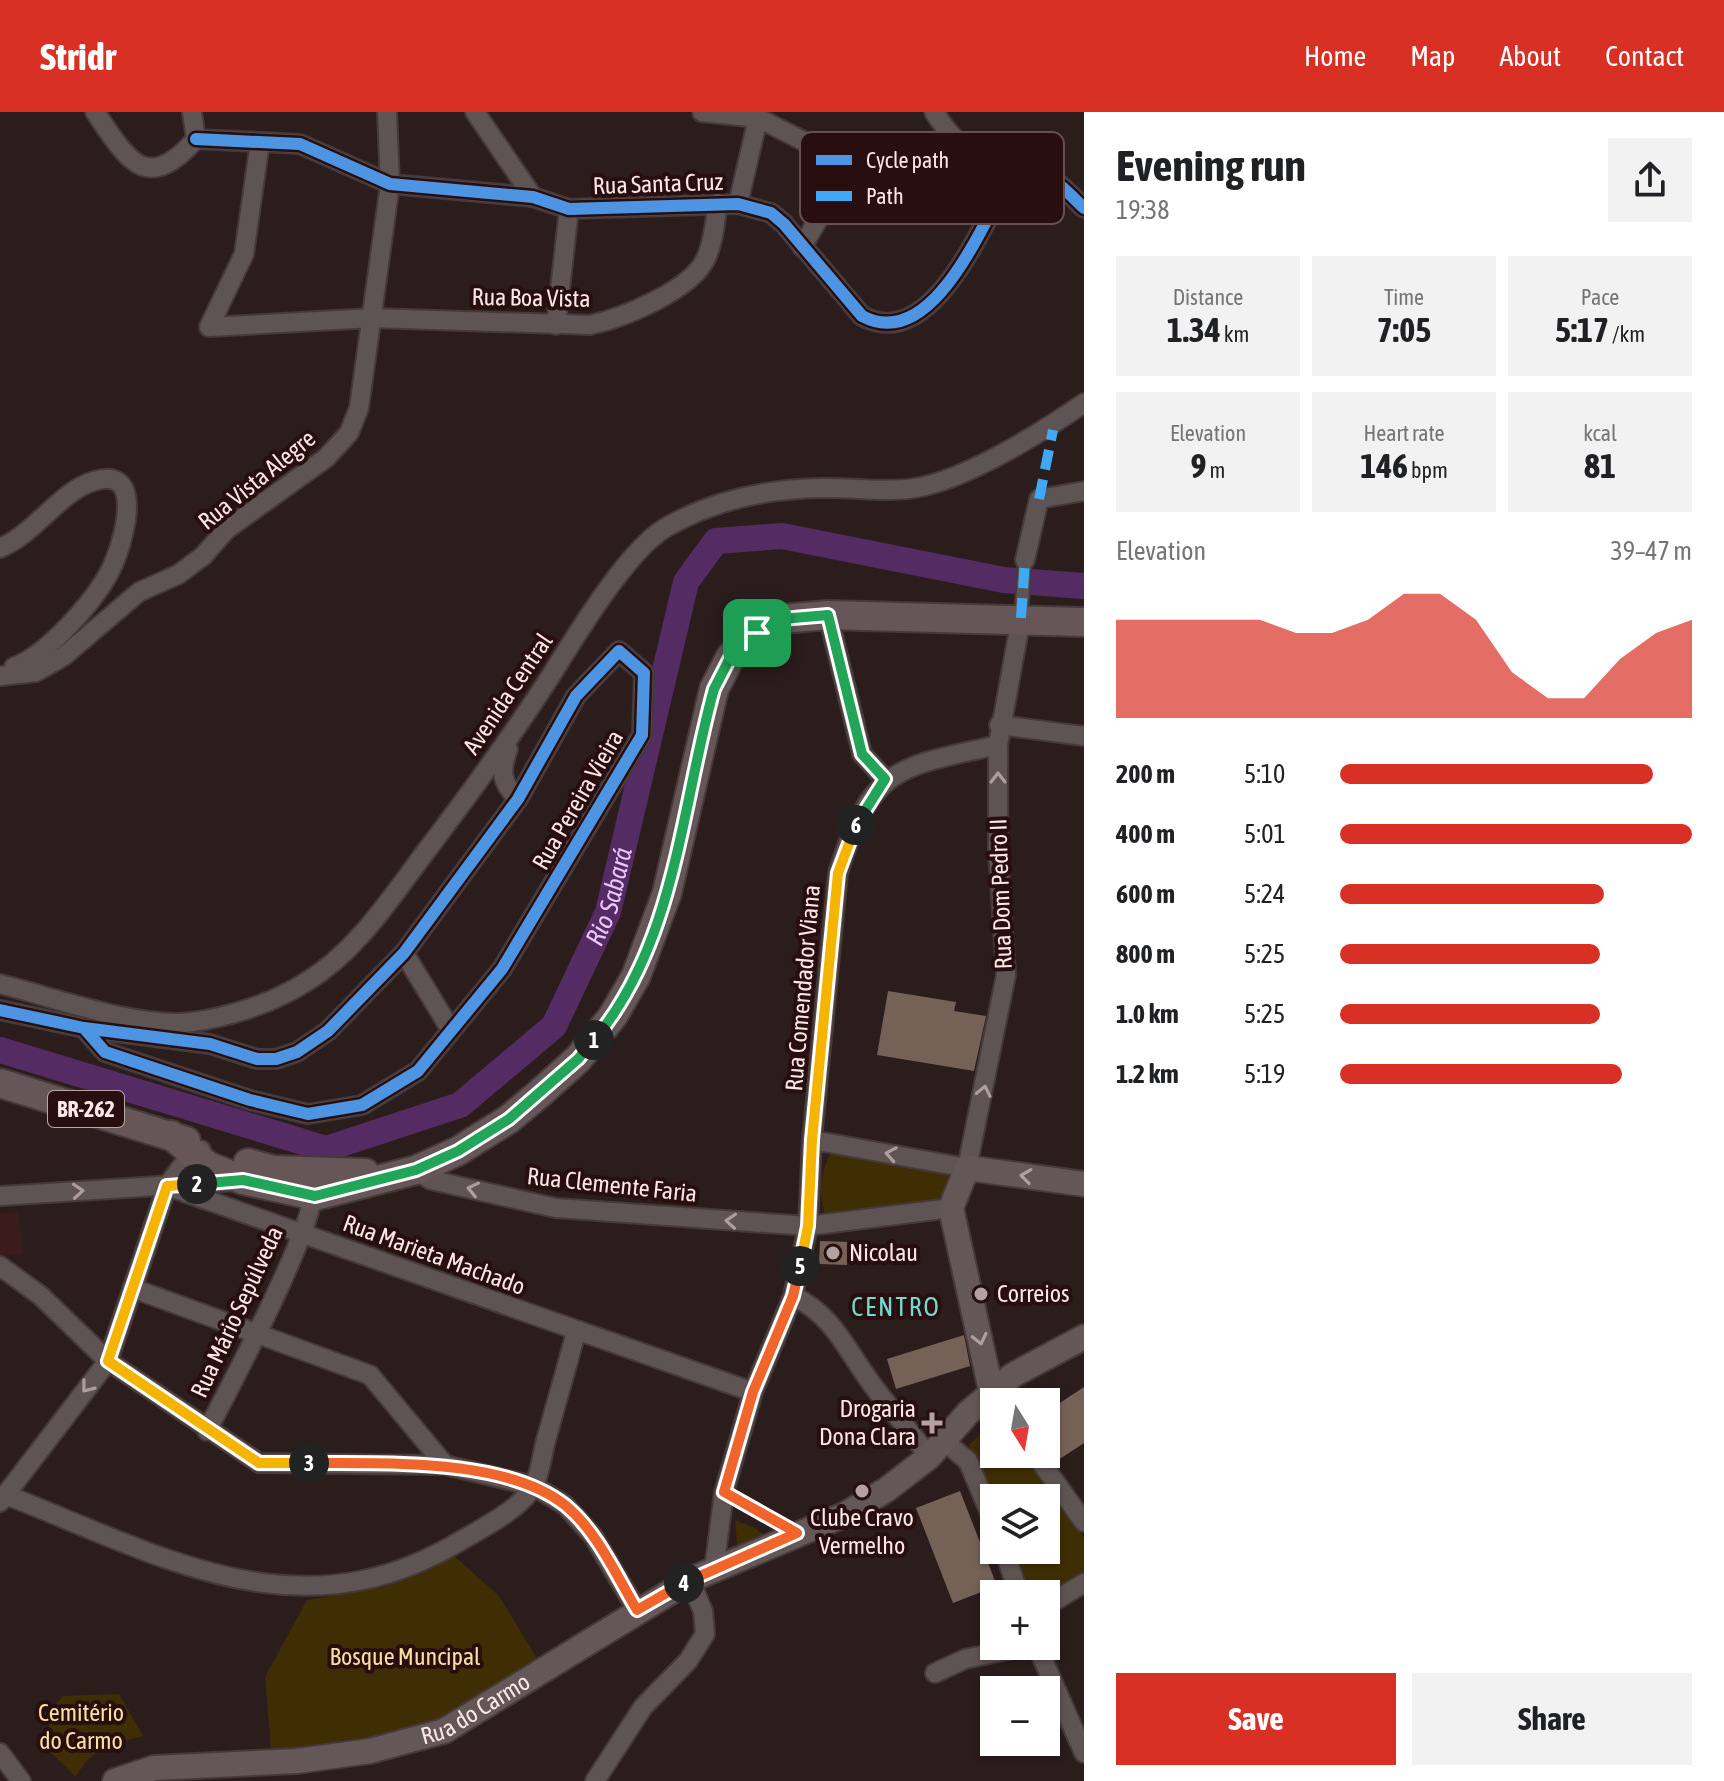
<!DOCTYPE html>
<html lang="en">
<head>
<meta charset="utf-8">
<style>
	:root { --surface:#fff; --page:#f2f2f2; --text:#202124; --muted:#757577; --accent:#d93025 }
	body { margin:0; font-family:"Asap Condensed",sans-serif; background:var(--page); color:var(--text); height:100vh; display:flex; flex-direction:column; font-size:30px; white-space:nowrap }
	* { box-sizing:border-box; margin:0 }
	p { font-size:26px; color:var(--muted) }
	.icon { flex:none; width:44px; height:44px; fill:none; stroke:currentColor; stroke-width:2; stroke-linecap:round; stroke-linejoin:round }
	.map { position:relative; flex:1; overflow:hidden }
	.drawer { display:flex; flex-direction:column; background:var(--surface); width:640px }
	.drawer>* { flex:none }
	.needle { width:52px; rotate:169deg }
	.fabs { position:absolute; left:980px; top:1276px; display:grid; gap:16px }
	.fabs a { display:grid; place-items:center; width:80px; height:80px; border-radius:0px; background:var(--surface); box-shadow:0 2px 6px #0004; font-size:40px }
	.pin { position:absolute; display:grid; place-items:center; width:68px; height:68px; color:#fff; margin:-34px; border-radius:16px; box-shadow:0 4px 12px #0006 }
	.km { position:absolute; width:40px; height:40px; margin:-20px; border-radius:50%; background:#222; color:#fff; font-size:22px; line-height:40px; text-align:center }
	.round { display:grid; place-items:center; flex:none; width:84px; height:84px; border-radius:0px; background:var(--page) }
	.overview { display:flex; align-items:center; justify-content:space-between; height:136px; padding:0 32px }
	h1 { font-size:44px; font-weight:700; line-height:60px }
	.figures { display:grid; grid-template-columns:repeat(3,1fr); gap:12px; height:136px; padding:8px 32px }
	.figures div { display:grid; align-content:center; border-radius:0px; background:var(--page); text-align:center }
	.figures b { font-size:34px; font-weight:700 }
	.figures small { font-size:22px; font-weight:400 }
	.figures p { font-size:22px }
	.chart { height:224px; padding:16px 32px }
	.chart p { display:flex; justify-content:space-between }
	.chart svg { width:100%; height:144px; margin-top:8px; fill:var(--accent); opacity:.7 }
	.primary-button { display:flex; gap:16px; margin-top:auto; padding:16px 32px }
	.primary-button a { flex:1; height:92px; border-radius:0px; background:var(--accent); color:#fff; font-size:32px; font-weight:700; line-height:92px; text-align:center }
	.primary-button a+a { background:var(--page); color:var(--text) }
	ul { padding:0 32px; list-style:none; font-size:26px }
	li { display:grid; grid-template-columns:128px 96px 1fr; align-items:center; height:60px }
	li i { height:20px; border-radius:10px; background:var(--accent) }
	header { display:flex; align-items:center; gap:48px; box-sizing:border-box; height:112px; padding:0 40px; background:var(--accent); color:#fff }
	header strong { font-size:38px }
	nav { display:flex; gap:44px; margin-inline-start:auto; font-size:28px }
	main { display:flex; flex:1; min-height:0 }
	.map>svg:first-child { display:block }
	.built { fill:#3b1b1b }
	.green { fill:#3f2d04 }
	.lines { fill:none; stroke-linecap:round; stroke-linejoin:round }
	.river { stroke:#552b63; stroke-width:26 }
	.building { fill:#766157 }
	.pedestrian-casing { stroke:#453939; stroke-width:16 }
	.minor-casing { stroke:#453939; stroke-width:22 }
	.secondary-casing { stroke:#453939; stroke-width:28 }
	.primary-casing { stroke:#453939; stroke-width:32 }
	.pedestrian { stroke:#5f5454; stroke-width:12 }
	.minor { stroke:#5f5454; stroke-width:18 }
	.secondary { stroke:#645758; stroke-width:24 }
	.primary { stroke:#665658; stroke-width:28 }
	.quiet { stroke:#3fa9f5; stroke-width:10; stroke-dasharray:20 10; stroke-linecap:butt }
	.cycleway-casing { stroke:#280e0e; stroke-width:17 }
	.cycleway { stroke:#4d94e3; stroke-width:12 }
	.oneway { stroke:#ad9e9d }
	.oneway2 { stroke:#b09f9f }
	.split-1-casing { stroke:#fff; stroke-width:16 }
	.split-2-casing { stroke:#fff; stroke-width:16 }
	.split-3-casing { stroke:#fff; stroke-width:16 }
	.split-4-casing { stroke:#fff; stroke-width:16 }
	.split-5-casing { stroke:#fff; stroke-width:16 }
	.split-6-casing { stroke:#fff; stroke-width:16 }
	.split-7-casing { stroke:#fff; stroke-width:16 }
	.split-1 { stroke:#22a559; stroke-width:10 }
	.split-2 { stroke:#22a559; stroke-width:10 }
	.split-3 { stroke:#f5b400; stroke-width:10 }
	.split-4 { stroke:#f0652b; stroke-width:10 }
	.split-5 { stroke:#f0652b; stroke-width:10 }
	.split-6 { stroke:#f5b400; stroke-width:10 }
	.split-7 { stroke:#22a559; stroke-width:10 }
	.poi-dot { fill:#b3a0a0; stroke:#280e0e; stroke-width:3 }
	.labels { text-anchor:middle; stroke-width:8; stroke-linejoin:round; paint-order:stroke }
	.shield { fill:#280e0e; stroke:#bca6a5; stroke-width:2 }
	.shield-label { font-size:22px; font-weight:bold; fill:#fbe7e6 }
	.street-label { font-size:24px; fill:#fbe7e6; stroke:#280e0e }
	.poi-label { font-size:24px; fill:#fbe7e6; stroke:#280e0e; text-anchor:start }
	.park-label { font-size:24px; fill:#fbe0a1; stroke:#280e0e }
	.water-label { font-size:26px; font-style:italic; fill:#ecc6fd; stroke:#280e0e }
	.neighbourhood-label { font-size:26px; letter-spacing:2px; fill:#71dbcf; stroke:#280e0e }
	.key { fill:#280e0e; stroke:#674f4f; stroke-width:2 }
	.key-label { font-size:22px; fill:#fbe7e6 }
</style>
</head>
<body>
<header>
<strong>Stridr</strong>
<nav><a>Home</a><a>Map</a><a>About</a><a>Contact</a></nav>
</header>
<main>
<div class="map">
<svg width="1084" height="1669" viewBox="0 0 1084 1669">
	<rect width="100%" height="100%" fill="#2c1d1d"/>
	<path class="built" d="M18,1100l5,42 -23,2v-42z"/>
	<g class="green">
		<path d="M832,1039l116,23 -3,27 -120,13c-7,-23 -5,-43 7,-63z"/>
		<path d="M994,1309v33h34l56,84v35l-38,23 -19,-2 -17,-44h36v-52h-52v11l-25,-64z"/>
		<path d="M735,1408l20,8 14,12 -31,12z"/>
		<path d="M453,1443l46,41 39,64 -106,67 -110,19 -51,3 -6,-72 42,-77 77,-13z"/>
		<path d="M119,1582l24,42c-29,7 -52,12 -67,41l-27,-27v-38l14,-16z"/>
	</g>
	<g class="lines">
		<path class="river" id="s1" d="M0,938l326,99 134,-44 94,-79 54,-114 78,-330 30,-41 66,-5 222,44 80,6"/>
	</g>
	<g class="building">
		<path d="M888,879l68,11 -2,9 32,5 -12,55 -97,-16z"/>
		<path d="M820,1129l28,1 -1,23 -28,-1z"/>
		<path d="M964,1223l6,31 -74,23 -9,-30z"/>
		<path d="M1084,1275v56l-26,17 -12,-17v-31z"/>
		<path d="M960,1379l37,95 -44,17 -37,-95z"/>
	</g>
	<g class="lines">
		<g class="pedestrian-casing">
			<g id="pedestrian">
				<path d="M1021,506l4,-58"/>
				<path d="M724,1380l73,41"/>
			</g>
		</g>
		<g class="minor-casing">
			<g id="minor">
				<path d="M95,0c33,48 51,83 101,27"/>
				<path d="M192,0l4,27"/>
				<path d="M475,0l58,85"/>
				<path d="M702,0l56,6 -20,86"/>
				<path d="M934,0c25,38 37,42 77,61"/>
				<path d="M758,6l81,41 4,6v12l-41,70"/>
				<path d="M196,27l104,5 90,40 143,13 36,12 169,-5 33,9 13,11 78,92c71,38 122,-95 149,-143 28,-15 54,17 73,35"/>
				<path d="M260,30l-16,112 -35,73 164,-9 217,7c33,-7 102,-35 116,-67 8,-16 9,-38 12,-55"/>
				<path d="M556,213l13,-116"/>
				<path d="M0,436c36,-15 60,-57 94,-67 54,-17 28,66 17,88 -16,32 -64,86 -97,98"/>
				<path d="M1025,448l14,-61 45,-8"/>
				<path d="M828,503l34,139 23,25"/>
				<path d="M0,564l36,-4 28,-16 75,-64 40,-18 24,-18 24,-27 99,-71 23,-25 10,-25 31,-224 -3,-72"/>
				<path d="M999,613l85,11"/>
				<path d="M508,637c-8,23 -7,33 10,50"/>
				<path d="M404,841l47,77"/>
				<path d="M0,872c53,13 139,45 192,38 38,-5 81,-19 114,-40 50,-30 84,-83 118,-128 44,-58 87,-116 126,-177 26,-41 75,-124 115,-149 48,-28 101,-39 156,-40 31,-1 63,5 94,0 51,-8 127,-56 169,-85"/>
				<path d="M0,898l84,18 126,16 47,15h19l21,-7 31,-21 76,-78 114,-154 58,-103 43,-45 25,22 -2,62 -140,234 -84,102 -56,34 -54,9 -58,-14 -145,-48 -21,-24"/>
				<path d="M812,1028l155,28 39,-193 -8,-124v-106l23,-127"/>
				<path d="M416,1058l15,10 125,28 252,18 143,-18"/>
				<path d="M167,1074l586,206"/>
				<path d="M0,1084l237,-15"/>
				<path d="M0,1154l41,30 67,65 151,102 186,2 89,21 31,19 28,31 44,74"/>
				<path d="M132,1176l238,87 75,90"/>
				<path d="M793,1184c40,19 53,53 78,87 18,25 40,48 58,74"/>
				<path d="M207,1319c19,-37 115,-215 105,-245"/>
				<path d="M944,1329l24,20 26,62"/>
				<path d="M1035,1342l49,68"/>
				<path d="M6,1383c157,61 293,144 456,45 22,-13 59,-31 72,-55 6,-11 8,-29 11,-41 10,-37 21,-74 31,-112"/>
				<path d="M0,1390l108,-141 59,-175 25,-33 9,-3"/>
				<path d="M1004,1438l15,44"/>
				<path d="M714,1458l10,-78 29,-100 40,-96 15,-70 4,-86 26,-267c33,-107 60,-106 160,-128"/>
				<path d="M1046,1494l38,-23"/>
				<path d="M1037,1534l47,107"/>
				<path d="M935,1561l30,-14 61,-13"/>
				<path d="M0,1641l21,28"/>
				<path d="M595,1669l48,-74 45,-46 17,-27 -2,-23 -13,-31"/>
			</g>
		</g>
		<g class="secondary-casing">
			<g id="secondary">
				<path d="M992,1283l-41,-187 16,-40 117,16"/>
				<path id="s2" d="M115,1669l39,-13 143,-7 73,-10 74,-20 246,-151 154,-65 42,-25 43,-33 39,-44 45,-38 71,-38"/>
			</g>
		</g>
		<g class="primary-casing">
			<g id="primary">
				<path d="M0,971l186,58"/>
				<path d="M171,1023l37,31 35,14 72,16 101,-26 42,-19 51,-32 30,-25 39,-35 35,-43 23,-40 31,-83 47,-204 17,-33 26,-23 25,-14 46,-4 256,7"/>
				<path d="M248,1051l25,7 92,3"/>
			</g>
		</g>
		<use href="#pedestrian" class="pedestrian"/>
		<use href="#minor" class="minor"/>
		<use href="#secondary" class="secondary"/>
		<use href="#primary" class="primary"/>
		<g class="quiet">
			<path d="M1039,387l14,-69"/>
			<path d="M1021,506l4,-58"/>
			<path d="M724,1380l73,41"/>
		</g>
		<g class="cycleway-casing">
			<g id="cycleway">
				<path d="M196,27l104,5 90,40 143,13 36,12 169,-5 33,9 13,11 78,92c71,38 122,-95 149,-143 28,-15 54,17 73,35"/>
				<path d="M0,898l84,18 126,16 47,15h19l21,-7 31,-21 76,-78 114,-154 58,-103 43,-45 25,22 -2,62 -140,234 -84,102 -56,34 -54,9 -58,-14 -145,-48 -21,-24"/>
			</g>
		</g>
		<use href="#cycleway" class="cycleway"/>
	</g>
	<defs><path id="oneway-chevron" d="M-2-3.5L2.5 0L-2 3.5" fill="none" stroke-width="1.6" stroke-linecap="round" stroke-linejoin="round" transform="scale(2)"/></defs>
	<g class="oneway">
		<use href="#oneway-chevron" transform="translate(998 666) rotate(-90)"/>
		<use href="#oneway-chevron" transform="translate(984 979) rotate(-78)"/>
		<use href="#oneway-chevron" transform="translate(891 1042) rotate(-170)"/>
		<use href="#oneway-chevron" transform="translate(473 1077) rotate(-167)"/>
		<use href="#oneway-chevron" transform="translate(78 1079) rotate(-4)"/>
		<use href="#oneway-chevron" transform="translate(731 1109) rotate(-176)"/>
		<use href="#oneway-chevron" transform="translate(87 1275) rotate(128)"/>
	</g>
	<g class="oneway2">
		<use href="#oneway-chevron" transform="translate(1026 1064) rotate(-172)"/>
		<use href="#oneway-chevron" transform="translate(980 1227) rotate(77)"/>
	</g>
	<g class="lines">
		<g class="split-1-casing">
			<path id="split-1" d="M594,928c82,-98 87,-233 120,-351l17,-33 26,-23"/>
		</g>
		<g class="split-2-casing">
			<path id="split-2" d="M197,1072l46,-4 72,16 101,-26 42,-19 51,-32 69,-60 16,-19"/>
		</g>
		<g class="split-3-casing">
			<path id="split-3" d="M197,1072l-30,2 -59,175 151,102h50"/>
		</g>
		<g class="split-4-casing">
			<path id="split-4" d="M309,1351c73,1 195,-6 256,42 32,26 51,70 72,105l47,-27"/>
		</g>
		<g class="split-5-casing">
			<path id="split-5" d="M684,1471l113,-50 -73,-41 29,-100 40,-96 7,-30"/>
		</g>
		<g class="split-6-casing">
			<path id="split-6" d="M800,1154l8,-40 4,-86 26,-267 18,-48"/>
		</g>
		<g class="split-7-casing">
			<path id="split-7" d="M757,521l25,-14 46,-4 34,139 23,25 -29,46"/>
		</g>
		<use href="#split-1" class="split-1"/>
		<use href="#split-2" class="split-2"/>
		<use href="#split-3" class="split-3"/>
		<use href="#split-4" class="split-4"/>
		<use href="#split-5" class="split-5"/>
		<use href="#split-6" class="split-6"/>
		<use href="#split-7" class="split-7"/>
	</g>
	<g class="poi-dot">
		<circle cx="833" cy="1141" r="8"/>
		<circle cx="981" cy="1182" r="8"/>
		<path d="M928 1299h8v8h8v8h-8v8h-8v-8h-8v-8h8z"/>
		<circle cx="862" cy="1379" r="8"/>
	</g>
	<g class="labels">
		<rect class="shield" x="48" y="979" width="76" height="36" rx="6"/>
		<g class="shield-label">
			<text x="86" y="1005">BR-262</text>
		</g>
		<g class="street-label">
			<text transform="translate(658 72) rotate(-2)" y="8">Rua Santa Cruz</text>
			<text transform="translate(531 186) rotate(1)" y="8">Rua Boa Vista</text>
			<text transform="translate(257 368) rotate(-39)" y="8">Rua Vista Alegre</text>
			<text transform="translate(508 582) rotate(-56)" y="8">Avenida Central</text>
			<text transform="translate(578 688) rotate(-60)" y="8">Rua Pereira Vieira</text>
			<text transform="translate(1001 782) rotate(-92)" y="8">Rua Dom Pedro II</text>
			<text transform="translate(803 876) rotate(-85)" y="8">Rua Comendador Viana</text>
			<text transform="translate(612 1073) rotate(6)" y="8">Rua Clemente Faria</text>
			<text transform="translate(434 1143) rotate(20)" y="8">Rua Marieta Machado</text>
			<text transform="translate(237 1200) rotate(-65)" y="8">Rua Mário Sepúlveda</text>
			<text dy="8" stroke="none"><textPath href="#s2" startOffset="372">Rua do Carmo</textPath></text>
		</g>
		<g class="poi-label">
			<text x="849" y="1149">Nicolau</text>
			<text x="997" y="1190">Correios</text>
			<text x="916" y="1305" text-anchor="end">Drogaria<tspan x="916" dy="28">Dona Clara</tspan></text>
			<text x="862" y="1414" text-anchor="middle">Clube Cravo<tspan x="862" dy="28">Vermelho</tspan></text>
		</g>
		<g class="park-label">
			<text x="405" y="1553">Bosque Muncipal</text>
			<text x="81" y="1609">Cemitério<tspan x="81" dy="28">do Carmo</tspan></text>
		</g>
		<g class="water-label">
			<text dy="9" stroke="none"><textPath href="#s1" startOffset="746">Rio Sabará</textPath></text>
		</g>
		<g class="neighbourhood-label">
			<text x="896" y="1204">CENTRO</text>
		</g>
	</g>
	<rect x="800" y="20" width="264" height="92" rx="12" class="key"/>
	<rect x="816" y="43" width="36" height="10" fill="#4d94e3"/>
	<rect x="816" y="79" width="36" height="10" fill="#3fa9f5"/>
	<g class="key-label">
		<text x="866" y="56">Cycle path</text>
		<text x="866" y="92">Path</text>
	</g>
</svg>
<div class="fabs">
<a><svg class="needle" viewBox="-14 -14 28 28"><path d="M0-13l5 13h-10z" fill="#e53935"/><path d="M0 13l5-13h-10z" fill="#757577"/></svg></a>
<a><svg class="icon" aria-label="layers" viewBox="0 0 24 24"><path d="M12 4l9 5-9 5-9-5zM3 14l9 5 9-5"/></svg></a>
<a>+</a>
<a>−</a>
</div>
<div class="pin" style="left:757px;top:521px;background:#1e9e55"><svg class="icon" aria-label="arrive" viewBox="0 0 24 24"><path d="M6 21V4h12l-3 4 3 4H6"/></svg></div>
<b class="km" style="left:594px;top:928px">1</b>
<b class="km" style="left:197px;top:1072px">2</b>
<b class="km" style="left:309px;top:1351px">3</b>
<b class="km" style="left:684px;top:1471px">4</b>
<b class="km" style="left:800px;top:1154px">5</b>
<b class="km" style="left:856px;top:713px">6</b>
</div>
<section class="drawer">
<div class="overview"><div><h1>Evening run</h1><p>19:38</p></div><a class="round"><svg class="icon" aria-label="share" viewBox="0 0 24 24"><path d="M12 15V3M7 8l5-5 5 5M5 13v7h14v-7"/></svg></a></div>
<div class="figures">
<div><p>Distance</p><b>1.34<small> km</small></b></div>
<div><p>Time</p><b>7:05</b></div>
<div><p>Pace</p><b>5:17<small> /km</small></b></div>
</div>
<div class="figures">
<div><p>Elevation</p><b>9<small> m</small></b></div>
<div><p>Heart rate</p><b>146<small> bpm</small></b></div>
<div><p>kcal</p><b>81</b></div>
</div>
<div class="chart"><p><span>Elevation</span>39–47 m</p>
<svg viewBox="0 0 160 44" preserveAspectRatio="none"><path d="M0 44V14L10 14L20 14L30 14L40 14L50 18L60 18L70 14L80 6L90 6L100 14L110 30L120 38L130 38L140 26L150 18L160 14V44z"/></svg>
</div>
<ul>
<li><b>200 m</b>5:10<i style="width:89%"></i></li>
<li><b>400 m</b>5:01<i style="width:100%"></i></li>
<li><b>600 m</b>5:24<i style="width:75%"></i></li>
<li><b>800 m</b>5:25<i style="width:74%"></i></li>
<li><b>1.0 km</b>5:25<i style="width:74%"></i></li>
<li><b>1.2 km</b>5:19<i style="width:80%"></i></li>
</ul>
<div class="primary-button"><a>Save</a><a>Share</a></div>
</section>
</main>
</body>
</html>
